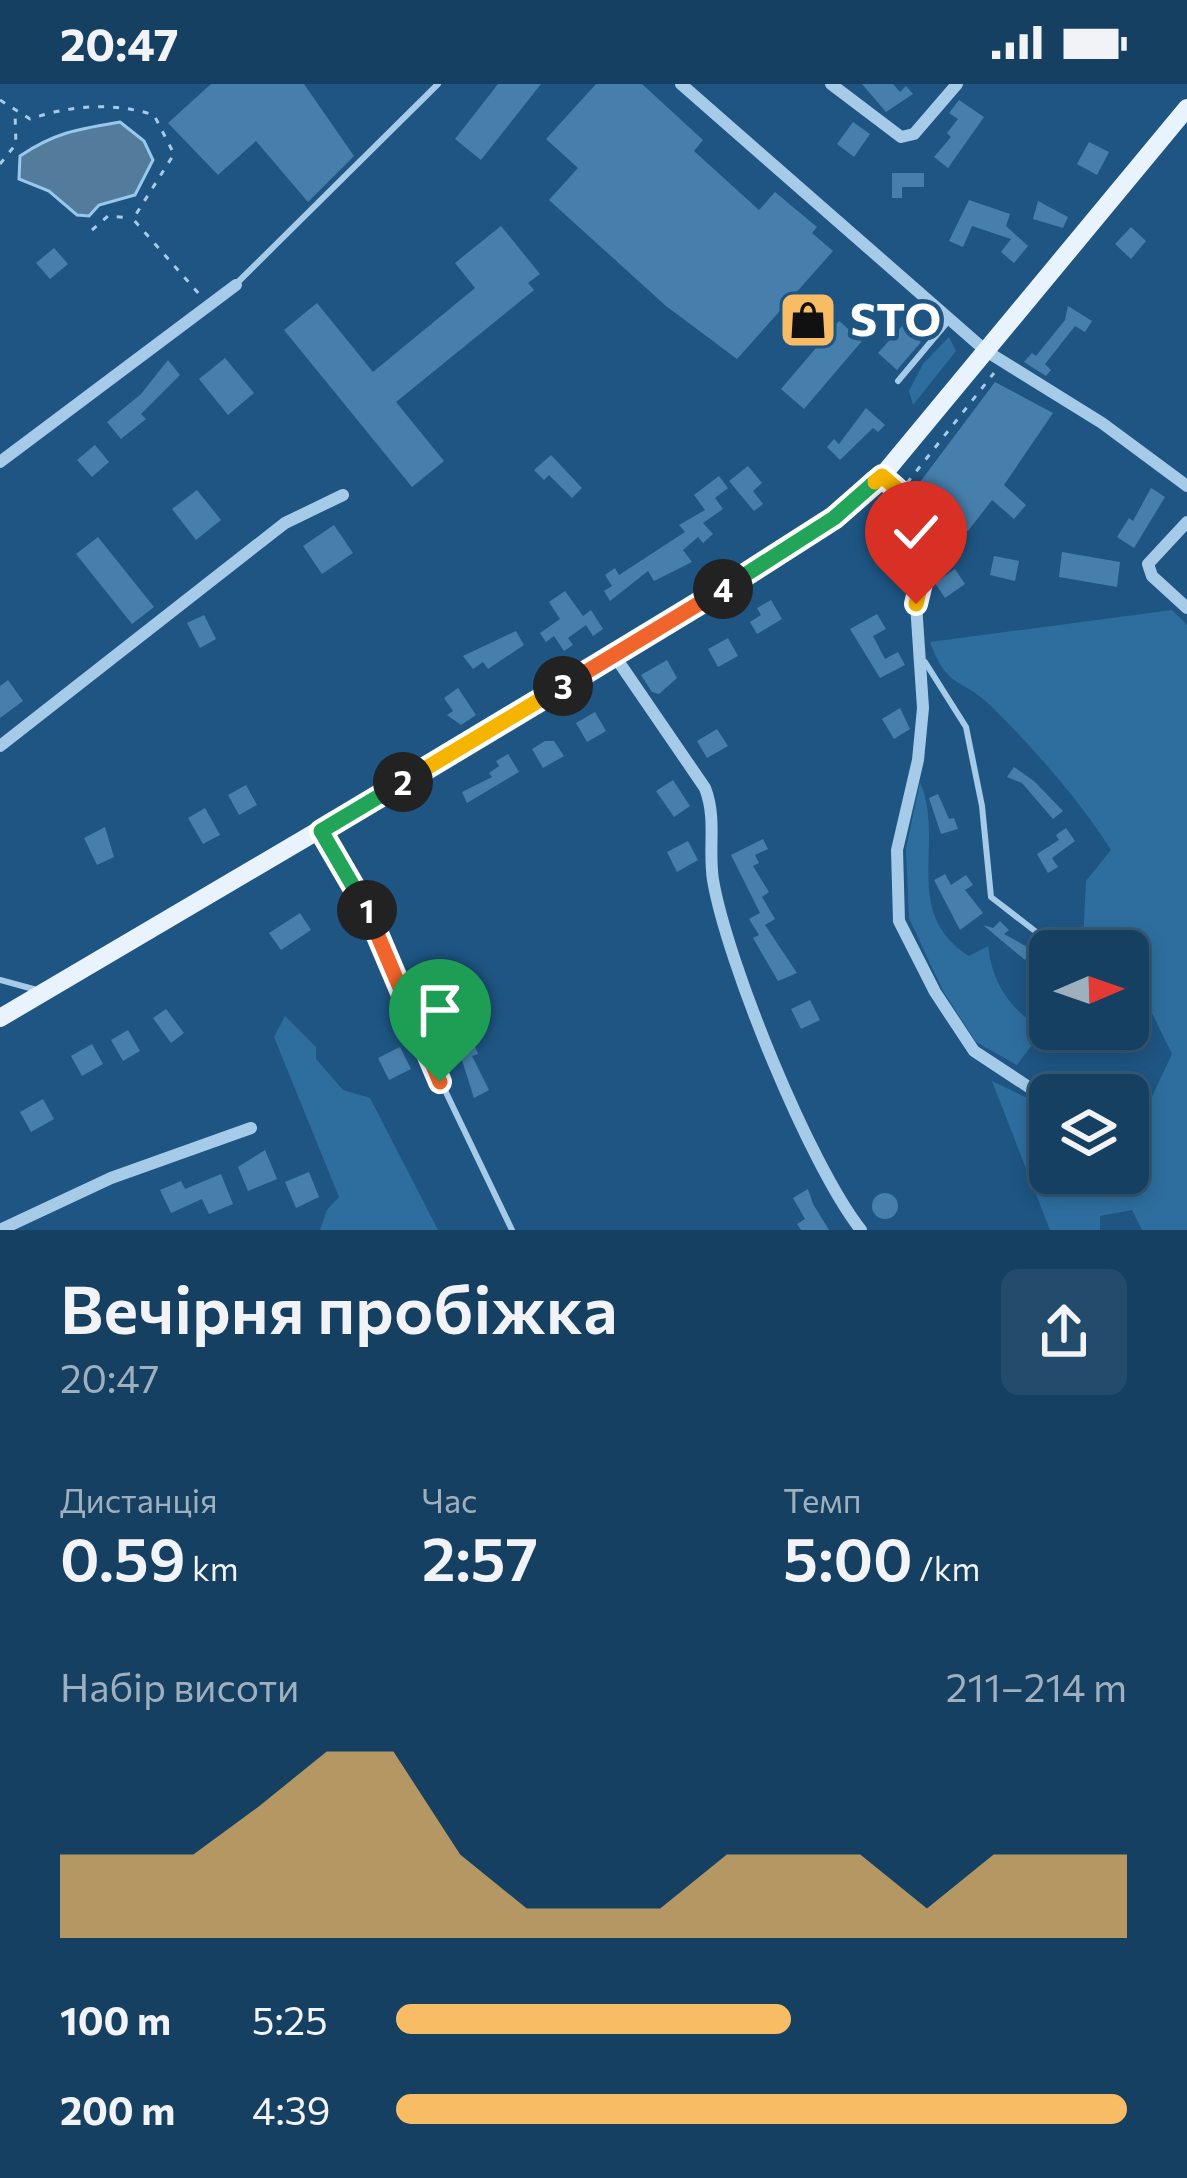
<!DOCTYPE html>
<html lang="uk">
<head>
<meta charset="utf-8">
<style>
	:root { --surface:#164062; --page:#234b6b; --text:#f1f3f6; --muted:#9eafbe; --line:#355977; --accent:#f8bd64 }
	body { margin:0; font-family:Commissioner,sans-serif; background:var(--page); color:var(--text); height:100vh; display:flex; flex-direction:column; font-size:45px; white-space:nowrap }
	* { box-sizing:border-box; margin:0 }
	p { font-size:39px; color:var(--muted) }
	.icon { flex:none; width:66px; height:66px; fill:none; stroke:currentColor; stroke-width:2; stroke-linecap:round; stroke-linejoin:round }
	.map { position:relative; height:1146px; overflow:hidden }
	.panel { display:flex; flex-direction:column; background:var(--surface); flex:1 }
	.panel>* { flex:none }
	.needle { width:78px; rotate:88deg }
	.tools { position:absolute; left:1029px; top:846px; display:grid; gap:24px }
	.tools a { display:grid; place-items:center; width:120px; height:120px; border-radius:18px; background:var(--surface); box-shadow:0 6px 18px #0003,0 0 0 3px var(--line); font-size:60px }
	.pin { position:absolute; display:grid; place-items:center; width:102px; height:102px; color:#fff; margin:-123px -51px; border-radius:50% 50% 50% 0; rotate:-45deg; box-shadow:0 0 12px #0007 }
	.pin .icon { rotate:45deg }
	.km { position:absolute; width:60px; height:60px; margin:-30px; border-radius:50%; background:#222; color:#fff; font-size:33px; line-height:60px; text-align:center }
	.round { display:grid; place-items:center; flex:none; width:126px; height:126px; border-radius:18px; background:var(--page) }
	.head { display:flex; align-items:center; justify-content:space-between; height:204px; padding:0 60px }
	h1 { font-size:66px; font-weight:600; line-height:90px }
	.figures { display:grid; grid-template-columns:repeat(3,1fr); gap:18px; height:204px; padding:12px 60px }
	.figures div { display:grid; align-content:center }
	.figures b { font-size:60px; font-weight:600 }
	.figures small { font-size:33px; font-weight:400 }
	.figures p { font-size:33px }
	.chart { height:336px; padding:24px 60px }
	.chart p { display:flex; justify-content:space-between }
	.chart svg { width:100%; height:216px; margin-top:12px; fill:var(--accent); opacity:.7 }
	ul { padding:0 60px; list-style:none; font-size:39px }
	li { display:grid; grid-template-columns:192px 144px 1fr; align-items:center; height:90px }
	li i { height:30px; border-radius:15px; background:var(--accent) }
	.status { display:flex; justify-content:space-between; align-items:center; height:84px; padding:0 60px; background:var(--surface); direction:ltr }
	.status svg { height:33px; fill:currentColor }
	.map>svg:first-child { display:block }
	.green { fill:#2e6e9f }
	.water { fill:#537b9c; stroke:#98c8eb; stroke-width:3 }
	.building { fill:#477fac }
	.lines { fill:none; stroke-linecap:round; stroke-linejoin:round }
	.path { stroke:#a5cbe9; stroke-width:3; stroke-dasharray:6 9; stroke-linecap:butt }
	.lane { stroke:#a5cbe9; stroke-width:6 }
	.street { stroke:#a5cbe9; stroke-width:12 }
	.primary { stroke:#e8f3fe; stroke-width:18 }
	.split-1-casing { stroke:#fff; stroke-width:24 }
	.split-2-casing { stroke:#fff; stroke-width:24 }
	.split-3-casing { stroke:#fff; stroke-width:24 }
	.split-4-casing { stroke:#fff; stroke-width:24 }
	.split-5-casing { stroke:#fff; stroke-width:24 }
	.split-6-casing { stroke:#fff; stroke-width:24 }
	.split-1 { stroke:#f0652b; stroke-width:15 }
	.split-2 { stroke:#22a559; stroke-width:15 }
	.split-3 { stroke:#f5b400; stroke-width:15 }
	.split-4 { stroke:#f0652b; stroke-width:15 }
	.split-5 { stroke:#22a559; stroke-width:15 }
	.split-6 { stroke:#f5b400; stroke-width:15 }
	.labels { text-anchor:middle; stroke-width:9; stroke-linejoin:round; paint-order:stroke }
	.poi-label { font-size:45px; font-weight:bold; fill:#fff; stroke:#1e5583; text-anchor:start }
</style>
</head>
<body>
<div class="status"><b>20:47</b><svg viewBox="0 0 49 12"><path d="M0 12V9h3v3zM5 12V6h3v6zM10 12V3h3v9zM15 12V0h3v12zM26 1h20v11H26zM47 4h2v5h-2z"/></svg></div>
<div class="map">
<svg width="1187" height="1146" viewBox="0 0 1187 1146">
	<rect width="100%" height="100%" fill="#1e5583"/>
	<g class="green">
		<path d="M949,253l7,14 -43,54 -4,-14 14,-27z"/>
		<path d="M1172,526l15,15v605h-45l-10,-20 -32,6v14h-50l-58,-149 58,28v64h78v-59l20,-9 24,-51 -23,-47 -21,-16v-40h-37l-8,-9 3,-61 25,-31c-34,-53 -75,-99 -119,-143 -31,-31 -44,-16 -62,-65z"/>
		<path d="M920,698c26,61 -20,130 49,174l19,-10c5,39 21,62 55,84l-26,35 -41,-23 -33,-51 -34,-73 -3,-69z"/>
		<path d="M285,932l31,31v12l27,31 27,8 68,132h-118l7,-20 12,-13 -65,-160z"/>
	</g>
	<path class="water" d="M120,38l24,19 9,19 -18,35 -36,10 -10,11 -12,-1 -28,-24 -30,-12 1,-23c36,-24 59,-27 100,-34z"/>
	<g class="building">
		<path d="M211,0h93l50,72 -46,46 -52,-61 -38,34 -50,-52z"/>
		<path d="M498,0h43l-60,76 -26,-21z"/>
		<path d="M596,0h46l61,56 -9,11 65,59 16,-18 42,35 -5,6 21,18 -96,108 -71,-53 -117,-106 29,-32 -32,-29z"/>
		<path d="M862,0h31l7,8 6,-6 7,8 -27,18z"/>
		<path d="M959,16l25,17 -36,51 -14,-11 17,-20 -4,-4 11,-14 -9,-6z"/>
		<path d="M853,38l17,12 -16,23 -17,-13z"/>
		<path d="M1089,58l20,10 -12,23 -20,-11z"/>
		<path d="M892,89h32v14h-22v11h-10z"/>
		<path d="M969,116l41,14 -4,12 22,20 -14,17 -13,-11 10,-13 -39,-13 -9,21 -14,-6z"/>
		<path d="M1038,117l30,16 -5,11 -30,-9z"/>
		<path d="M501,142l39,48 -12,9 6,7 -138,112 48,59 -32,26 -128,-157 33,-27 56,69 102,-84 -20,-25z"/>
		<path d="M1131,143l15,14 -15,18 -16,-15z"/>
		<path d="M54,164l14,16 -18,15 -14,-16z"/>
		<path d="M1068,222l24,15 -7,11 -10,-6 -30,38 6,6 -5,6 -22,-14 8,-9 4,3 29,-36z"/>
		<path d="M839,237l23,20 -58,68 -23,-20z"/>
		<path d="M903,241l18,17 -24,28 -19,-17z"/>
		<path d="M225,274l29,35 -26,22 -29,-36z"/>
		<path d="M168,276l12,15 -39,39 5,5 -25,20 -14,-17 34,-28z"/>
		<path d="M995,298l58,31 -49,72 22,20 -12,14 -22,-19 -24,31 -16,-1 -13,-9 5,-7 -30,-24z"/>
		<path d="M866,324l19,17 -7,7 -5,-4 -33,32 -13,-13 7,-8 5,5z"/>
		<path d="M95,361l14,17 -17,15 -15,-17z"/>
		<path d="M551,371l31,33 -10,10 -23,-23 -5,5 -10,-10z"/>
		<path d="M748,382l14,17 -9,8 10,13 -9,7 -25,-30z"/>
		<path d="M719,392l9,12 -13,10 8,11 -20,14 10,11 -10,9 -5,-6 -15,13 9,12 -38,19 -6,-10 -38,30 -6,-10 8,-5 -7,-11 10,-7 4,7 66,-43 -6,-7 26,-15 -11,-15z"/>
		<path d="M1151,404l14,9 -31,51 -17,-11 12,-19 4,3z"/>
		<path d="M197,406l24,30 -25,20 -24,-31z"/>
		<path d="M903,436l15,18 -20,16 -14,-18z"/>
		<path d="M334,441l19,28 -31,21 -19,-28z"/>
		<path d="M98,453l56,70 -22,17 -56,-70z"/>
		<path d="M1062,468l58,10 -3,25 -58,-10z"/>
		<path d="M994,472l25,5 -4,20 -25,-6z"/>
		<path d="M955,485l10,15 -20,14 -10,-15z"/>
		<path d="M565,507l18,25 8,-6 12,19 -10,7 -7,-11 -18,13 5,7 -9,6 -10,-15 -8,6 -6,-9 20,-14 -11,-17z"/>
		<path d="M771,516l11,19 -25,15 -7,-12 11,-7 -4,-7z"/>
		<path d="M877,530l9,15 -13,7 12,23 13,-7 7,13 -25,13 -30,-49z"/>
		<path d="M204,531l12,24 -16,9 -13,-25z"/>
		<path d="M516,547l8,14 -36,24 -5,-7 -10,7 -10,-13z"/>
		<path d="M728,554l10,18 -20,11 -10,-18z"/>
		<path d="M667,576l10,18 -18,16 -7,-2 -11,-17z"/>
		<path d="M8,596l15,21 -23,17v-32z"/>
		<path d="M458,604l18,27 -15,10 -14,-10 6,-4 -9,-13z"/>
		<path d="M900,624l10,21 -16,10 -12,-20z"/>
		<path d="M595,628l11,19 -19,11 -11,-19z"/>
		<path d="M717,645l11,17 -21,12 -10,-17z"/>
		<path d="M545,657h9l10,15 -21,12 -11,-19z"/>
		<path d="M508,670l11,18 -52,31 -5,-11 30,-15 -3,-4 10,-7 -3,-5z"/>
		<path d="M1014,683l20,14 29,30 -10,8 -31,-36 -15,-6z"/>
		<path d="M673,696l17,26 -16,11 -18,-26z"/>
		<path d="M246,701l11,20 -18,10 -11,-20z"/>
		<path d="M938,710l11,25 5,-1 4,11 -17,5 -12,-36z"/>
		<path d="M205,724l15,27 -17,9 -15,-26z"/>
		<path d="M105,743l9,30 -17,8 -13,-27z"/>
		<path d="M1066,744l9,13 -23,17 6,9 -10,6 -11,-19 22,-14 -3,-5z"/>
		<path d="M763,755l5,10 -13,6 4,8 -6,3 16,26 -7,5 13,22 -10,6 32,48 -19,8 -25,-43 6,-3 -10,-16 11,-6 -29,-58z"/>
		<path d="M688,757l10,19 -21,12 -10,-20z"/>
		<path d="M945,790l6,11 15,-10 7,10 -8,5 18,23 -23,17 -26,-50z"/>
		<path d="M300,829l11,17 -30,20 -12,-17z"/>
		<path d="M1000,837l9,9 -5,4 27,15 -6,11 -42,-35 10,3z"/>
		<path d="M429,877l7,31 -16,9 -10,-30z"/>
		<path d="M810,916l10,20 -19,9 -10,-20z"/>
		<path d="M166,925l18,24 -13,10 -18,-25z"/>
		<path d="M468,945l10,25 -6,2 17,34 -15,8 -20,-63z"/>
		<path d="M128,946l12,21 -17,10 -12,-21z"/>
		<path d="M92,960l11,20 -21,12 -11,-20z"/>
		<path d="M400,963l11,22 -22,11 -11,-22z"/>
		<path d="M43,1015l11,20 -23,13 -11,-20z"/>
		<path d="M265,1066l12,29 -29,12 -10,-24z"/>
		<path d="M309,1088l10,25 -23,11 -11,-26z"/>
		<path d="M221,1090l12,30 -24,10 -7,-15 -31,14 -11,-23 21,-9 4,8z"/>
		<path d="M808,1105l5,15 16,26h-28l-4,-6 8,-5 -12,-21z"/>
		<circle cx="885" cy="1122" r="13"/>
	</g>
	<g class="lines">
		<g class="path">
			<path d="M0,16l30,19c42,-14 83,-17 124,-4l20,39 -41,65 67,76"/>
			<path d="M0,80l16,-20 -1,-31"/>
			<path d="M92,146l16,-14 23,2"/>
			<path d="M907,399l87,-110"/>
		</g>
		<g class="lane">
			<path d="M236,200l202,-200"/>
			<path d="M898,297l52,-62"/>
			<path d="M925,578l41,65 16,79 9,91 44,34"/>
			<path d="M0,896l37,10"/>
			<path d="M441,998l71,148"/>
		</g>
		<g class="street">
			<path d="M681,0l305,267 116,72 85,63"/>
			<path d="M831,0l70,53 13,-3 43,-50"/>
			<path d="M0,378l236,-177"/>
			<path d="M882,392l39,34 12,23 -17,71 7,104 -5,52 -21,90 2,71 36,71 39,59 76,50"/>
			<path d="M1187,438l-39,42 4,12 35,32"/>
			<path d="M614,571l91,133c12,31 3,60 8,92 14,82 97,286 148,350"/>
			<path d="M0,662l285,-223 58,-28"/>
			<path d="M321,747l53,92 66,159"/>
			<path d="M0,1146l111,-52 140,-50"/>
		</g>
		<path class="primary" d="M0,934l645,-380 189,-120 48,-42 305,-368"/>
	</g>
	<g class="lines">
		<g class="split-1-casing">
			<path id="split-1" d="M367,826l73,172"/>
		</g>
		<g class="split-2-casing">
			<path id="split-2" d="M367,826l-46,-79 82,-49"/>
		</g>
		<g class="split-3-casing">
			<path id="split-3" d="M403,698l160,-96"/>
		</g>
		<g class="split-4-casing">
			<path id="split-4" d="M563,602l160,-97"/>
		</g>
		<g class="split-5-casing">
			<path id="split-5" d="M723,505l111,-71 41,-36"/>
		</g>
		<g class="split-6-casing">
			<path id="split-6" d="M875,398l7,-6 39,34 12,23 -17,71"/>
		</g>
		<use href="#split-1" class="split-1"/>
		<use href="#split-2" class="split-2"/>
		<use href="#split-3" class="split-3"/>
		<use href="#split-4" class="split-4"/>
		<use href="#split-5" class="split-5"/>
		<use href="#split-6" class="split-6"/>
	</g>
	<defs>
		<g id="shop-square" transform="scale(3)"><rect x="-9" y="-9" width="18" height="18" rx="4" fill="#f8bd64" stroke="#1e5583"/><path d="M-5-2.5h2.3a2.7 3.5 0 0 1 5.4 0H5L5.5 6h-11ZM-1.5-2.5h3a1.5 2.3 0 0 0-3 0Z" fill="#111"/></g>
	</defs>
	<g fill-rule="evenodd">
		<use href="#shop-square" x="808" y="236"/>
	</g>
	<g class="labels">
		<g class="poi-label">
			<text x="850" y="252">STO</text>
		</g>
	</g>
</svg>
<div class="tools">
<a><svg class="needle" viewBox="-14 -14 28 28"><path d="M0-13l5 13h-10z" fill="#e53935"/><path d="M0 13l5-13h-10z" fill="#9eafbe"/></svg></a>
<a><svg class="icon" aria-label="layers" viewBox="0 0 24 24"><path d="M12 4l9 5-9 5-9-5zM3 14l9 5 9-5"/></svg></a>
</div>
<div class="pin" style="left:440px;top:998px;background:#1e9e55"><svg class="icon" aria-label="arrive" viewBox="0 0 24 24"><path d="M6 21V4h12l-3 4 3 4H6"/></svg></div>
<div class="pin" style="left:916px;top:520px;background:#d93025"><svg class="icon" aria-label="check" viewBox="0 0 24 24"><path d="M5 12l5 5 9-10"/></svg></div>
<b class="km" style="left:367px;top:826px">1</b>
<b class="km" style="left:403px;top:698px">2</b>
<b class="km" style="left:563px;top:602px">3</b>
<b class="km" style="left:723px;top:505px">4</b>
</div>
<section class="panel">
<div class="head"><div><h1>Вечірня пробіжка</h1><p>20:47</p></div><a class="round"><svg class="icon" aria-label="share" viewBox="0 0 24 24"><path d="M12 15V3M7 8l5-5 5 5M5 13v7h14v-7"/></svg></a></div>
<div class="figures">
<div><p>Дистанція</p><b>0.59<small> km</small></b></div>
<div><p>Час</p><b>2:57</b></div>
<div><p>Темп</p><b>5:00<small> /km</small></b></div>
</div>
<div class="chart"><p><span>Набір висоти</span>211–214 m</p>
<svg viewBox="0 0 160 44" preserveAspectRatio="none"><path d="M0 44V27L10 27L20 27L30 17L40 6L50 6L60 27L70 38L80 38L90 38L100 27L110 27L120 27L130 38L140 27L150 27L160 27V44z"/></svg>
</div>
<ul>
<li><b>100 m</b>5:25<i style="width:54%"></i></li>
<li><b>200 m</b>4:39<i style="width:100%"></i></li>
</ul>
</section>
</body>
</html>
